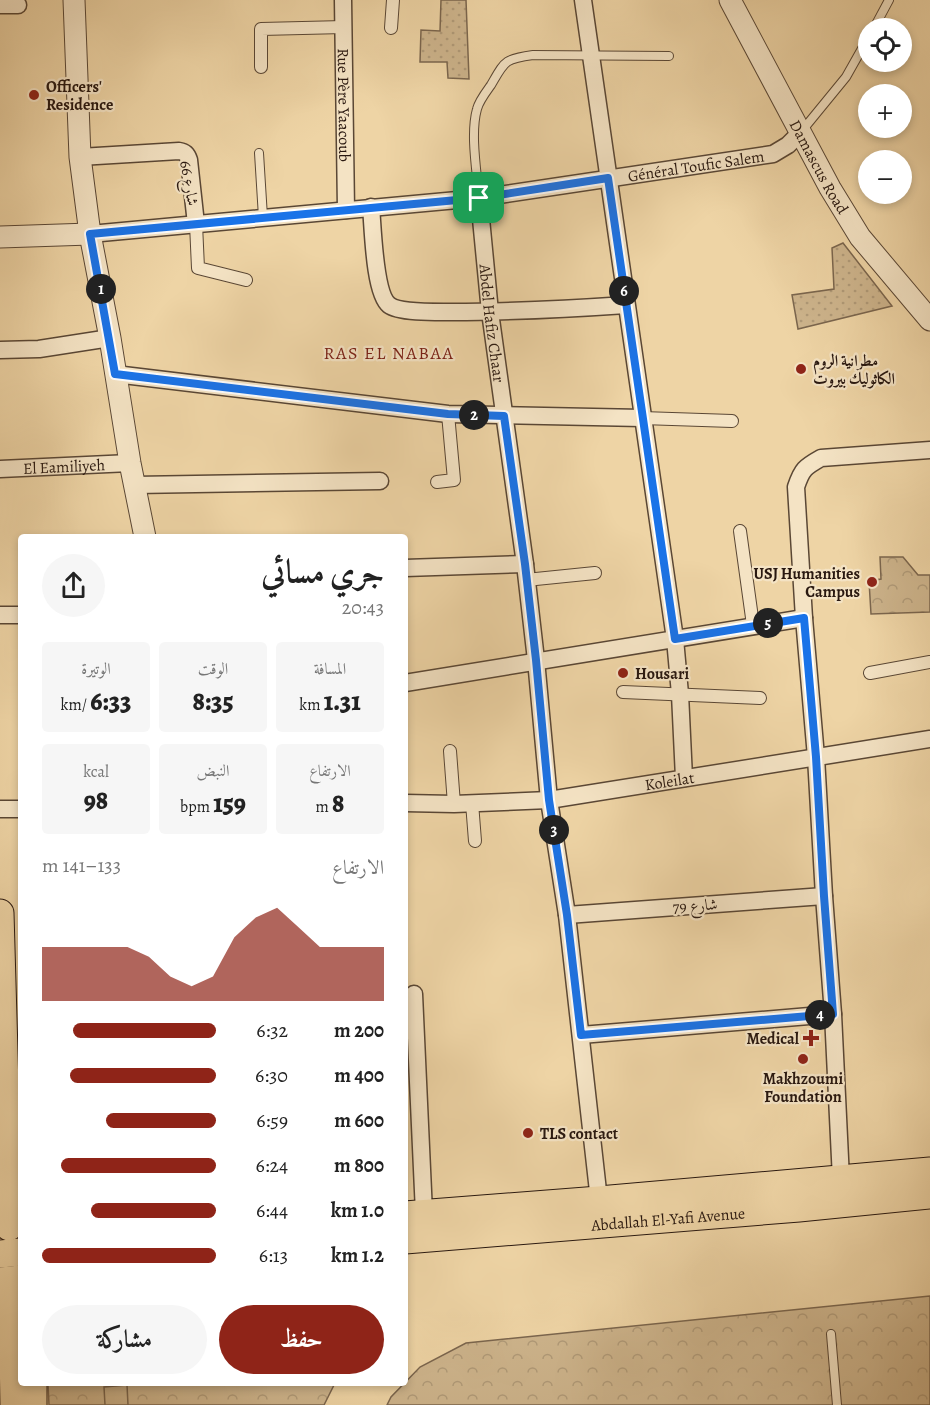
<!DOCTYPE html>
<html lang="ar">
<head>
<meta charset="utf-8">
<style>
	:root { --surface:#fff; --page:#f6f6f6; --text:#222; --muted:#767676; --accent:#8f2418 }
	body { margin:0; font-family:Alegreya,Amiri,serif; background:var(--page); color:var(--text); direction:rtl; height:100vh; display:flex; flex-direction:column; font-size:22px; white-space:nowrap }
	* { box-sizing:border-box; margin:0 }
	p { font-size:20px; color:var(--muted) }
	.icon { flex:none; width:33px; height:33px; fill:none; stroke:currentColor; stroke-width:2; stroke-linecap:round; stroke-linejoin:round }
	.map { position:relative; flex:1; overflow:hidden; direction:ltr }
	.details { position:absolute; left:18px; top:534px; width:390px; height:852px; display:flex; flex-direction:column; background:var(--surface); border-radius:6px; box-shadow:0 3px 9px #0003; direction:rtl }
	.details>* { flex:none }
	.controls { position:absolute; left:858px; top:18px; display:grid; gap:12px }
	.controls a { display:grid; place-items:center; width:54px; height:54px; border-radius:50%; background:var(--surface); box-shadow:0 3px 9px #0003; font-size:30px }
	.pin { position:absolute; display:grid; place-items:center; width:51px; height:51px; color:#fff; margin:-26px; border-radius:12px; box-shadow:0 3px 9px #0006 }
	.km { position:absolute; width:30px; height:30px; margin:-15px; border-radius:50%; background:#222; color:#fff; font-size:16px; line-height:30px; text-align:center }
	.round { display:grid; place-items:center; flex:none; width:63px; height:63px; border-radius:32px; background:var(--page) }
	.headline { display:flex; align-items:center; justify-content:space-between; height:102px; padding:0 24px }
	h1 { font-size:33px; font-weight:800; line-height:45px }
	.stats { display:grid; grid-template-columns:repeat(3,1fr); gap:9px; height:102px; padding:6px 24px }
	.stats div { display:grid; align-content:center; border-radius:6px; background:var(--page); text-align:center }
	.stats b { font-size:26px; font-weight:800 }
	.stats small { font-size:16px; font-weight:400 }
	.stats p { font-size:16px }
	.chart { height:168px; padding:12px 24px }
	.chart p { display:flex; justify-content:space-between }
	.chart svg { width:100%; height:108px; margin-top:6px; fill:var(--accent); opacity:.7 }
	.button { display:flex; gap:12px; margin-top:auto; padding:12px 24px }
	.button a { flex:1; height:69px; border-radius:36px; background:var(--accent); color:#fff; font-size:24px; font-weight:800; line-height:69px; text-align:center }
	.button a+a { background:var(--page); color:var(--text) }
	ul { padding:0 24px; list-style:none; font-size:20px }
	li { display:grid; grid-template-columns:96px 72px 1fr; align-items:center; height:45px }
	li i { height:15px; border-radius:8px; background:var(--accent) }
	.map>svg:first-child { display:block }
	.grass { fill:url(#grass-dots); stroke:#7b664e; stroke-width:1.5 }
	.park { fill:url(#park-crowns); stroke:#7b664e; stroke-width:1.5 }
	.pitch { fill:#cdb48c; stroke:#7b664e; stroke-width:1.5 }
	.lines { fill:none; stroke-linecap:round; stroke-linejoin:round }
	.service-casing { stroke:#5a4735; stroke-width:10 }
	.pedestrian-casing { stroke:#5a4735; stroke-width:14 }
	.minor-casing { stroke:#5a4735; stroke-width:19 }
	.tertiary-casing { stroke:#5a4735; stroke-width:23 }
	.primary-casing { stroke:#291810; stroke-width:29 }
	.trunk-casing { stroke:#291810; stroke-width:29 }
	.service { stroke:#f4e3c4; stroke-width:8 }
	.pedestrian { stroke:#f4e3c4; stroke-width:12 }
	.minor { stroke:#f4e3c4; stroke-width:16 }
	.tertiary { stroke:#f4e3c4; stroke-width:21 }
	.primary { stroke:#eed4a5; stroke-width:27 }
	.trunk { stroke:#eed4a5; stroke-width:27 }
	.route-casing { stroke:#fff; stroke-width:12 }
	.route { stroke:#1a73e8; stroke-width:8 }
	.poi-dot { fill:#8f2418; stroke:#f4e3c4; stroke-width:2 }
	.labels { text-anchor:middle; stroke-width:4.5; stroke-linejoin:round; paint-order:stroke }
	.poi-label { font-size:16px; font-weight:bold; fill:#291810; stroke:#f4e3c4; text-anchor:start }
	.street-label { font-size:16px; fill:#291810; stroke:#f4e3c4 }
	.neighbourhood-label { font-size:18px; letter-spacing:1.5px; fill:#7a1f14; stroke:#f4e3c4 }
</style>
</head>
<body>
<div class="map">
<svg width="930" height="1405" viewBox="0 0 930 1405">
	<defs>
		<pattern id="grass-dots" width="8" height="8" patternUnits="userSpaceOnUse" patternTransform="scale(1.5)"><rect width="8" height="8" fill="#cdb48c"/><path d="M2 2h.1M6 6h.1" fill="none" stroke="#b09a78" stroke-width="1.8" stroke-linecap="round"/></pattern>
		<pattern id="park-crowns" width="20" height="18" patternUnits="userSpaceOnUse" patternTransform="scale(1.5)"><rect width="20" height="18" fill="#cdb48c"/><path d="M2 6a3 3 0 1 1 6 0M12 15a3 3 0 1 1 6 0" fill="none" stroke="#b09a78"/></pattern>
	</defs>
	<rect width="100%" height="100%" fill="#eed4a5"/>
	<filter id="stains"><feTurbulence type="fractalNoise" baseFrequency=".00333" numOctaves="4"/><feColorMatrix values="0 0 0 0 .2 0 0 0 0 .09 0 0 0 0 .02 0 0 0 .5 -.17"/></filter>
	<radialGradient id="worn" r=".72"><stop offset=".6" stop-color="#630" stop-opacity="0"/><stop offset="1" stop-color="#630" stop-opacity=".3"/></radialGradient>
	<g class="grass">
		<path d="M441,0h25l3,79 -21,-1 -1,-16h-27l1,-32 19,1z"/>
		<path d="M843,243l49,63 -94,23 -6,-34 42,-6 -2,-41z"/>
	</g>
	<g class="park">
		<path d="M880,557h23l15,18h12v37l-59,2 -2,-33 12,-2z"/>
		<path d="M930,1296v109h-543l4,-8 29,-30 46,-24z"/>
		<path d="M48,1383h287l-11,22h-275z"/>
	</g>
	<path class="pitch" d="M127,1385l1,20h-23l-1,-18z"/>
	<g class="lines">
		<g class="service-casing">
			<g id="service">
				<path d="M874,28l15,-28"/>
				<path d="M801,132l45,-55 22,-39"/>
				<path d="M259,153l4,64"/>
				<path d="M479,198c-2,-26 -9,-64 -2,-89 2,-8 9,-17 14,-24 14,-24 13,-26 42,-30l136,1"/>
				<path d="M831,1334l6,71"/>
			</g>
		</g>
		<g class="pedestrian-casing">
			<g id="pedestrian">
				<path d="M391,28l2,-28"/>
				<path d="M261,67v-38l83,-2"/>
				<path d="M196,224l2,44 48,12"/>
				<path d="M642,418l90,3"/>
				<path d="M437,482l17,-2 -6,-66"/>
				<path d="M740,531l13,94"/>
				<path d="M526,580l69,-7"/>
				<path d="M870,673l60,-11"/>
				<path d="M623,692l137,6"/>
				<path d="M450,751l4,53"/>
				<path d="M472,803l3,38"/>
			</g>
		</g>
		<g class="minor-casing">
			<g id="minor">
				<path id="s1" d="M343,0l3,210"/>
				<path d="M583,0l92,639 5,55 4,84"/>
				<path d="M0,5h18"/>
				<path d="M80,157l99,-6c6,1 8,3 10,9l7,64"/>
				<path id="s2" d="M479,198l11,114 35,252 11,96 13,140 18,115 32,285"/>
				<path d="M371,207c2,20 3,86 18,98 10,8 50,7 63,7 58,0 116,-3 174,-7"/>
				<path id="s3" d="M90,234l389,-36 294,-44 15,-9 12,-12"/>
				<path d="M0,350l39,-1 71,-11"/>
				<path d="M115,374l333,40 194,4"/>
				<path id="s4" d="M0,469l130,-6"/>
				<path d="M135,485l245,-4"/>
				<path d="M405,568l120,-4"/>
				<path d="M0,615h21"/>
				<path d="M405,683l399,-65"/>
				<path id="s5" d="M405,803l49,1 95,-4 381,-61"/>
				<path d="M0,809h21"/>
				<path d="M567,915l257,-19"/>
				<path d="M414,994l10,219"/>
				<path d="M581,1035l252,-21"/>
				<path d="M841,1179l-8,-165 -9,-118 -8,-139 -12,-139 -8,-131c6,-18 9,-20 25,-29l109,-8"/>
			</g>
		</g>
		<g class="tertiary-casing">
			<g id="tertiary">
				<path d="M74,0l6,157 10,77 20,104 20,125 15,74"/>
				<path id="s6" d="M730,0l100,188 30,49 70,83"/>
				<path d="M0,237l90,-3"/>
			</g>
		</g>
		<g class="primary-casing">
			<g id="primary">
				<path d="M0,913l9,314"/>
				<path d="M12,1298l2,107"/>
				<path d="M33,1383v22"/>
			</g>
		</g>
		<g class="trunk-casing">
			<g id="trunk">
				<path d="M405,1215l194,-15 331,-29"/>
				<path id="s7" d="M405,1240l394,-32 131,-13"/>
				<path d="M0,1254l21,-2"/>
				<path d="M0,1281l21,-2"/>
			</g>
		</g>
		<use href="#service" class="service"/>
		<use href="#pedestrian" class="pedestrian"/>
		<use href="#minor" class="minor"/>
		<use href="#tertiary" class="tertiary"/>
		<use href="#primary" class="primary"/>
		<use href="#trunk" class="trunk"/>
	</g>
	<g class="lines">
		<g class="route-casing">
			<path id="route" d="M608,178l67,461 129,-21 12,139 8,139 9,118 -252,21 -14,-120 -18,-115 -13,-140 -11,-96 -21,-148 -56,-2 -333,-40 -25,-140 389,-36z"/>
		</g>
		<use href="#route" class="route"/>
	</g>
	<g class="poi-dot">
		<circle cx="34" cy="95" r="6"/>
		<circle cx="801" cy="369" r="6"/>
		<circle cx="872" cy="582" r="6"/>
		<circle cx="623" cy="673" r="6"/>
		<path d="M808 1029h6v6h6v6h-6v6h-6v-6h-6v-6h6z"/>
		<circle cx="803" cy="1059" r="6"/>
		<circle cx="528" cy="1133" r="6"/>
	</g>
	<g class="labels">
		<g class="poi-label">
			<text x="46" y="92">Officers'<tspan x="46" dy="18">Residence</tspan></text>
			<text x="813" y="366">مطرانية الروم<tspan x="813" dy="18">الكاثوليك بيروت</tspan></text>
			<text x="860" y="579" text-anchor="end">USJ Humanities<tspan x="860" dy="18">Campus</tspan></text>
			<text x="635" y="679">Housari</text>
			<text x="799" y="1044" text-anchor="end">Medical</text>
			<text x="803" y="1084" text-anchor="middle">Makhzoumi<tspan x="803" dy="18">Foundation</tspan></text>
			<text x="540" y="1139">TLS contact</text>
		</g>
		<g class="street-label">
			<text dy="6" stroke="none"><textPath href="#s1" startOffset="105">Rue Père Yaacoub</textPath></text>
			<text dy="6" stroke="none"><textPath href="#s3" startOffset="610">Général Toufic Salem</textPath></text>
			<text dy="6" stroke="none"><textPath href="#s6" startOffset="189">Damascus Road</textPath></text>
			<text transform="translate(190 183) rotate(80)" y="6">شارع 66</text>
			<text dy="6" stroke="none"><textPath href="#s2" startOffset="126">Abdel Hafiz Chaar</textPath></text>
			<text dy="6" stroke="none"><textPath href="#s4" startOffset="64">El Eamiliyeh</textPath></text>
			<text dy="6" stroke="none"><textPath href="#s5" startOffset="266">Koleilat</textPath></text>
			<text transform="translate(695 905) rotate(-4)" y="6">شارع 79</text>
			<text dy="6" stroke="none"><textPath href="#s7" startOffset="264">Abdallah El-Yafi Avenue</textPath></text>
		</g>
		<g class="neighbourhood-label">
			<text x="389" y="359">RAS EL NABAA</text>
		</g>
	</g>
	<rect width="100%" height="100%" filter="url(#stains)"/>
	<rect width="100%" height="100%" fill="url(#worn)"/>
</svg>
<div class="controls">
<a><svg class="icon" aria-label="locate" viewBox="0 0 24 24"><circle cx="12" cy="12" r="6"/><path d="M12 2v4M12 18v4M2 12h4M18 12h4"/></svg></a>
<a>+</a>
<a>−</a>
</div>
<div class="pin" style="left:479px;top:198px;background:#1e9e55"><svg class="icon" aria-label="arrive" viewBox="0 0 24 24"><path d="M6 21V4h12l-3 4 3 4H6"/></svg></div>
<b class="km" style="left:101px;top:289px">1</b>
<b class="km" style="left:474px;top:415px">2</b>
<b class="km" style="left:554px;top:830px">3</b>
<b class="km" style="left:820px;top:1015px">4</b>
<b class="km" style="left:768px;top:623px">5</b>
<b class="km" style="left:624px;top:291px">6</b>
<section class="details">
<div class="headline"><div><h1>جري مسائي</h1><p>20:43</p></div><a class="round"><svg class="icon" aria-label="share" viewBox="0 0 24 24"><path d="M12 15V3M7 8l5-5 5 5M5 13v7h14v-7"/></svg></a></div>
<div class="stats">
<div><p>المسافة</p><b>1.31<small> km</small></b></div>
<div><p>الوقت</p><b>8:35</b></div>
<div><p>الوتيرة</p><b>6:33<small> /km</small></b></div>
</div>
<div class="stats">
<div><p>الارتفاع</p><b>8<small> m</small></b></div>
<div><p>النبض</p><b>159<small> bpm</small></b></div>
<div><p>kcal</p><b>98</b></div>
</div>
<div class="chart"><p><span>الارتفاع</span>133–141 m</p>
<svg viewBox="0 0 160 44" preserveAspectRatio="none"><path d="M0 44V22L10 22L20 22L30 22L40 22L50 26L60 34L70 38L80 34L90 18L100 10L110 6L120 14L130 22L140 22L150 22L160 22V44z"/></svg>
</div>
<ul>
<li><b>200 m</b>6:32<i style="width:82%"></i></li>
<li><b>400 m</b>6:30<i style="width:84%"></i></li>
<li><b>600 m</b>6:59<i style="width:63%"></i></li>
<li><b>800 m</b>6:24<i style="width:89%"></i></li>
<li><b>1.0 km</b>6:44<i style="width:72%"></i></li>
<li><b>1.2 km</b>6:13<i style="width:100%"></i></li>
</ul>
<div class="button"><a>حفظ</a><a>مشاركة</a></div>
</section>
</div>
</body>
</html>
